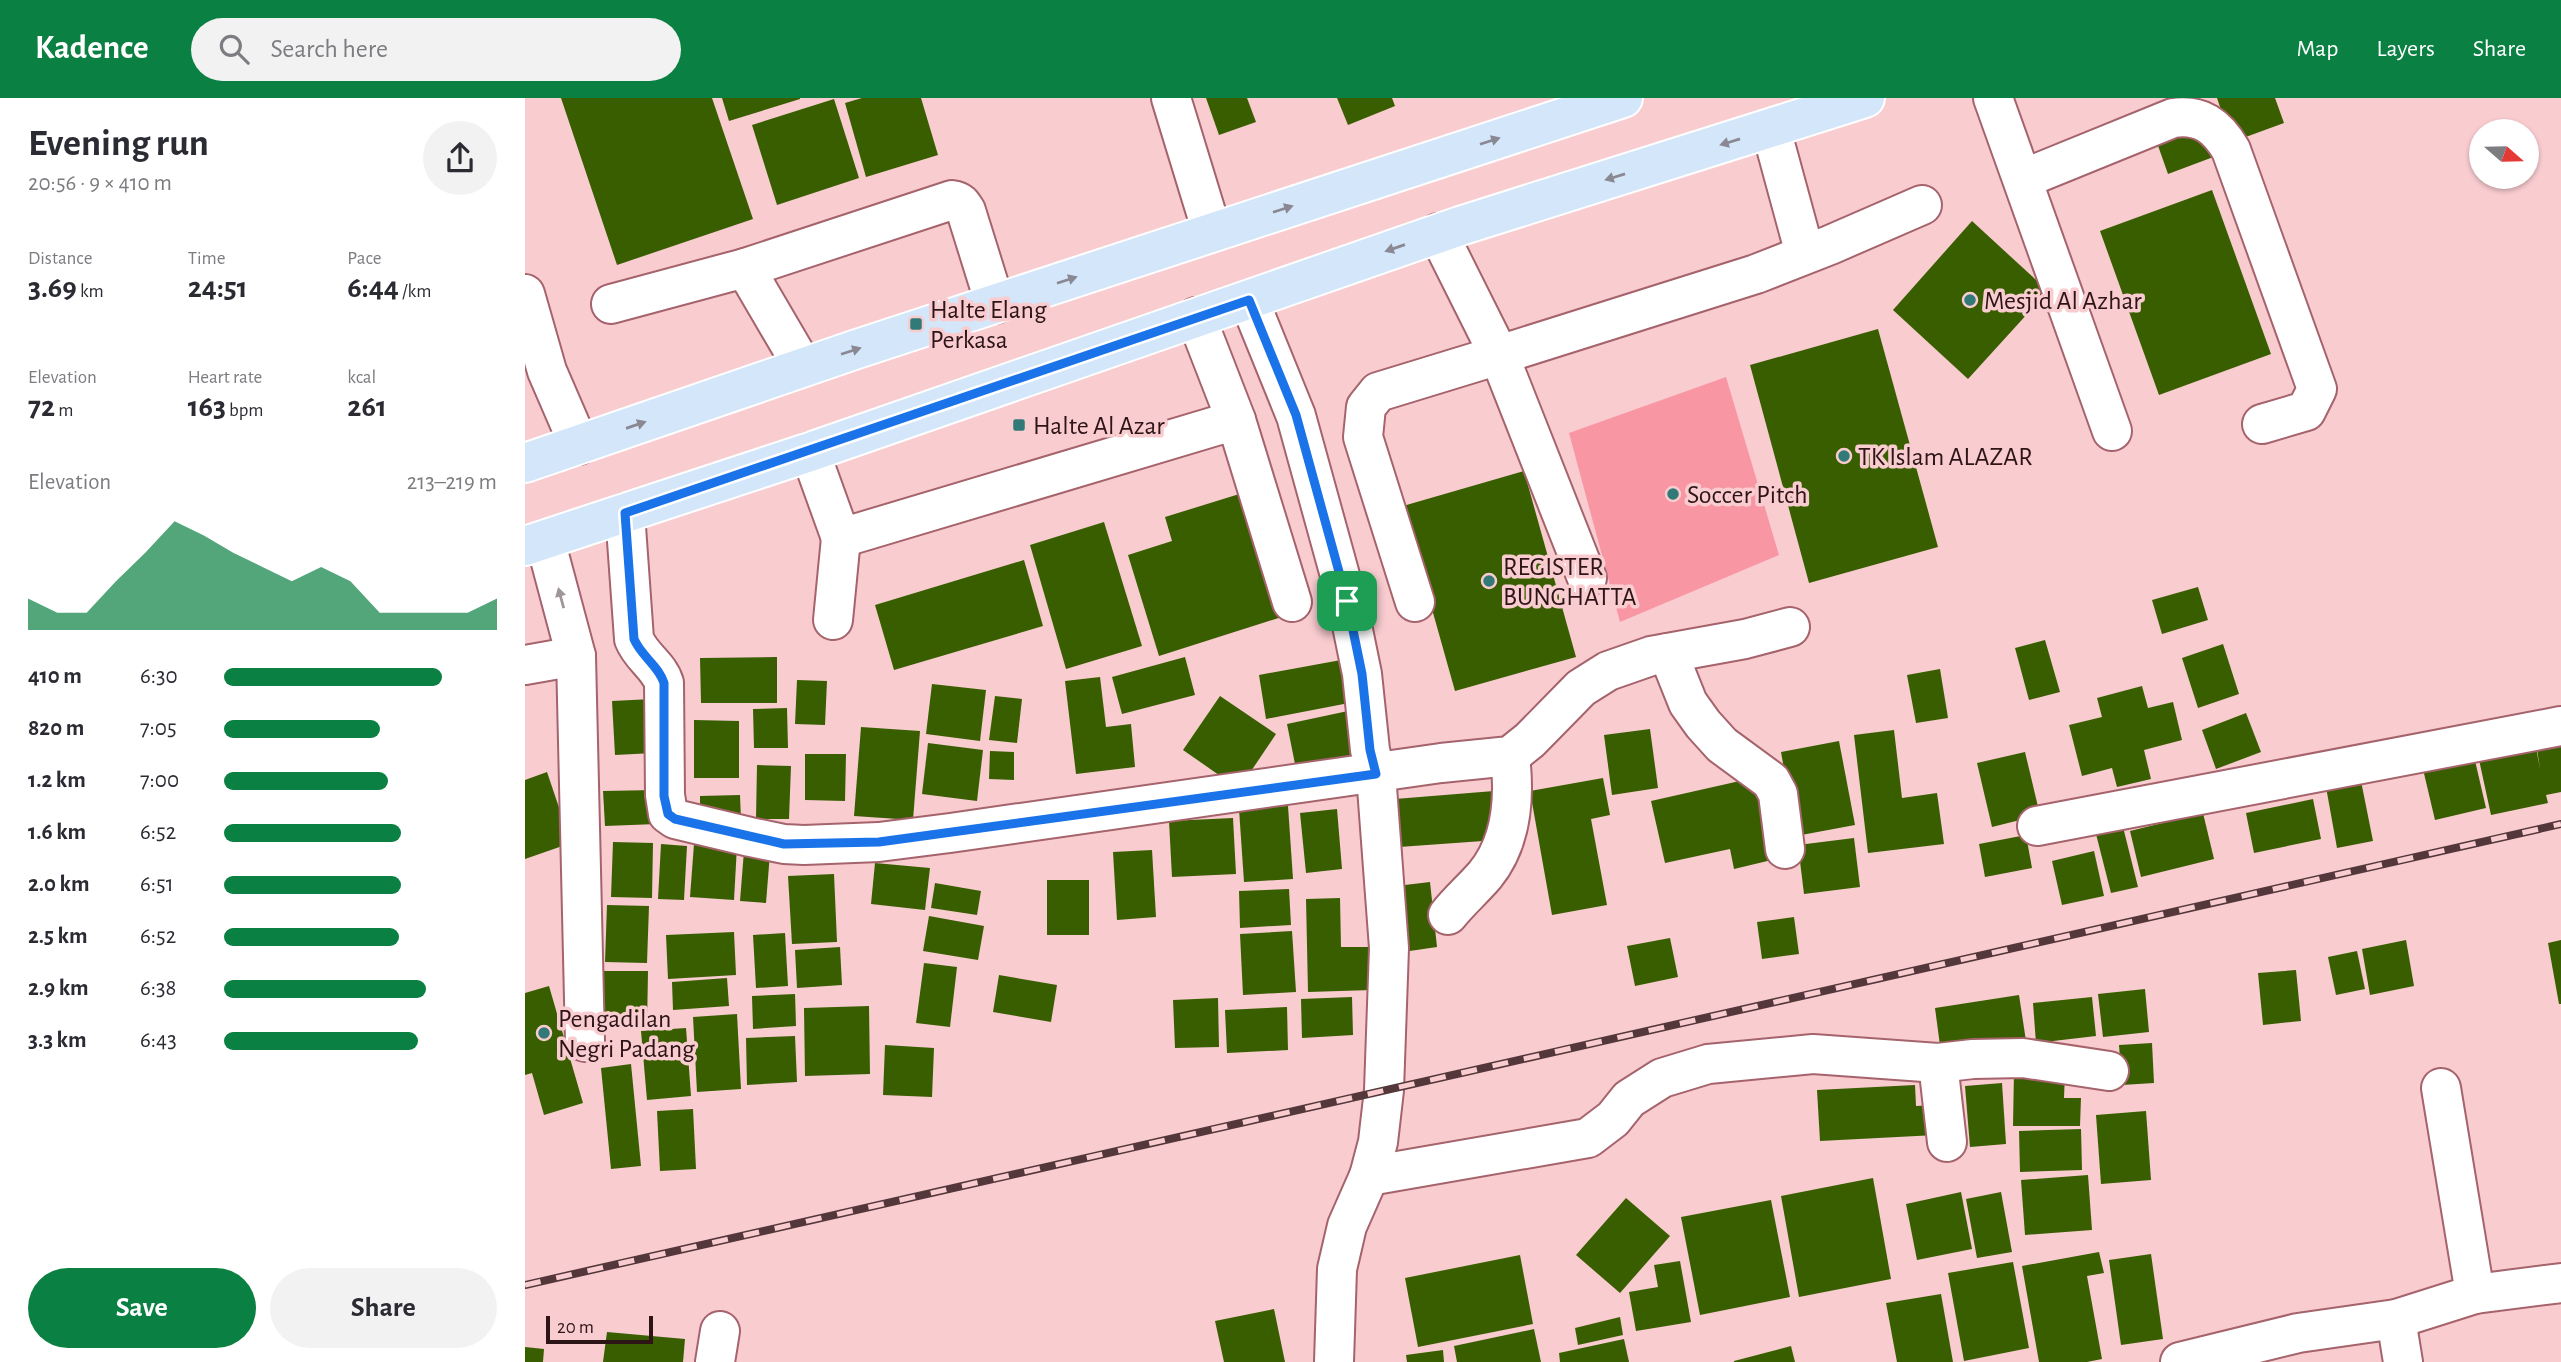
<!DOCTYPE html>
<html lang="en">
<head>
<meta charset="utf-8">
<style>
	:root { --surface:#fff; --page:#f2f2f3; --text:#2b2b33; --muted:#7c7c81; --accent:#0b8043 }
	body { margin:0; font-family:"Alegreya Sans",sans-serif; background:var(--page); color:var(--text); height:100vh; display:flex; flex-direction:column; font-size:26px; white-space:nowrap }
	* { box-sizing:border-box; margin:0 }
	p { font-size:23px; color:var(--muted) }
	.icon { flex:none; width:38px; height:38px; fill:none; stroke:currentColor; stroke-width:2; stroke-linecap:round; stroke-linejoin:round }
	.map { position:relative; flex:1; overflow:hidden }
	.sheet { display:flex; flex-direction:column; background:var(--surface); width:525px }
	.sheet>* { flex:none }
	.needle { width:46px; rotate:110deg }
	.fabs { position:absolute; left:1944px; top:21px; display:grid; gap:14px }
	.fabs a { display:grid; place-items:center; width:70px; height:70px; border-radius:50%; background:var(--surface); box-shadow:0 2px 5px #0004; font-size:35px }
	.scale { position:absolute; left:21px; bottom:18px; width:107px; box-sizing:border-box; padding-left:7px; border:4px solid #2d1417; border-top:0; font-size:19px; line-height:24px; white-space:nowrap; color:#2d1417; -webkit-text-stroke:5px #f9ccd0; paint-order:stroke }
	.pin { position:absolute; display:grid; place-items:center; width:60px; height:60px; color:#fff; margin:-30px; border-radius:14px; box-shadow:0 4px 10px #0006 }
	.round { display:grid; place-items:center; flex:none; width:74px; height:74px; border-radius:37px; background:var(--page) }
	.headline { display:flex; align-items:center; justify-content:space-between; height:119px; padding:0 28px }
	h1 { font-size:38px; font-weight:700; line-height:52px }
	.figures { display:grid; grid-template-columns:repeat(3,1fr); gap:10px; height:119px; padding:7px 28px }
	.figures div { display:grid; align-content:center }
	.figures b { font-size:30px; font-weight:700 }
	.figures small { font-size:19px; font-weight:400 }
	.figures p { font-size:19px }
	.chart { height:196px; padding:14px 28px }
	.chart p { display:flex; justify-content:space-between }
	.chart svg { width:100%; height:126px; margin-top:7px; fill:var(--accent); opacity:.7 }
	.button { display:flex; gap:14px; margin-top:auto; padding:14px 28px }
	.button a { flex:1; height:80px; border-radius:42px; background:var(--accent); color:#fff; font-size:28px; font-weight:700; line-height:80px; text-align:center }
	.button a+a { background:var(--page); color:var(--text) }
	ul { padding:0 28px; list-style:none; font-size:23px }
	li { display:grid; grid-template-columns:112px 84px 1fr; align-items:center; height:52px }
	li i { height:18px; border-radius:9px; background:var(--accent) }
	header { display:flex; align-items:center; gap:42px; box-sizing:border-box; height:98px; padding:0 35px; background:var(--accent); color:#fff }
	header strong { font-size:33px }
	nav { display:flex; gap:38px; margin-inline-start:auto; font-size:24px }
	.search { width:490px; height:63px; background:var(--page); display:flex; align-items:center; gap:18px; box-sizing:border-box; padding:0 24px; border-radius:38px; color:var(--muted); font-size:26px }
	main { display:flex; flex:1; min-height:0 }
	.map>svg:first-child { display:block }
	.garden { fill:#f996a3 }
	.building { fill:#385e00 }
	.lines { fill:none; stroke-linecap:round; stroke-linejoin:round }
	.minor-casing { stroke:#a5636c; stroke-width:42 }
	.major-casing { stroke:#fff; stroke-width:42 }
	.minor { stroke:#fff; stroke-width:38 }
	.major { stroke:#d4e6f9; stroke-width:38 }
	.rail-casing { stroke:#54373a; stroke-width:8 }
	.rail { stroke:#f9ccd0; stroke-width:5; stroke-dasharray:16; stroke-linecap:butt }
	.oneway { fill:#898893 }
	.oneway2 { fill:#a09597 }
	.route-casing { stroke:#fff; stroke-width:14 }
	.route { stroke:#1a73e8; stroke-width:9 }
	.poi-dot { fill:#327a77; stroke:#f9ccd0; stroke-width:2.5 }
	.labels { text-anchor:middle; stroke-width:7; stroke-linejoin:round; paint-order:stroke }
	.poi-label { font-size:26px; fill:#2d1417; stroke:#f9ccd0; text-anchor:start }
</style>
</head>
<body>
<header>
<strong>Kadence</strong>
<div class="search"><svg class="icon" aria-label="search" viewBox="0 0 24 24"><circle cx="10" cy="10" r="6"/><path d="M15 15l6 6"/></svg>Search here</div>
<nav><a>Map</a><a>Layers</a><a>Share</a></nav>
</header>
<main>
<section class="sheet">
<div class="headline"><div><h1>Evening run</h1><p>20:56 · 9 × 410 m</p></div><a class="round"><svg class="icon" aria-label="share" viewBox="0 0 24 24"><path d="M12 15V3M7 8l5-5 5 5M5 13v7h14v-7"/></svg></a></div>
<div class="figures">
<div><p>Distance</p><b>3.69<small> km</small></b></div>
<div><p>Time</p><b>24:51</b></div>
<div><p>Pace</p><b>6:44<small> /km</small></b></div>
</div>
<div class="figures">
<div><p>Elevation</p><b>72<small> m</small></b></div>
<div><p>Heart rate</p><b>163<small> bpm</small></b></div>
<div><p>kcal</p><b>261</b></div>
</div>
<div class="chart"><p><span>Elevation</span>213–219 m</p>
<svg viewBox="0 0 160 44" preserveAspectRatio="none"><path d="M0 44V33L10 38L20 38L30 27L40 17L50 6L60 11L70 17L80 22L90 27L100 22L110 27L120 38L130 38L140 38L150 38L160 33V44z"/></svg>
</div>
<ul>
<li><b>410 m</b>6:30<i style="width:80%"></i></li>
<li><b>820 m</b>7:05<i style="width:57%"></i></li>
<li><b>1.2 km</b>7:00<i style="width:60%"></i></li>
<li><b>1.6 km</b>6:52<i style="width:65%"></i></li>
<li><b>2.0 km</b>6:51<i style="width:65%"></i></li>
<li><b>2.5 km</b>6:52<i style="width:64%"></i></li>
<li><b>2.9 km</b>6:38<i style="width:74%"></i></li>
<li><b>3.3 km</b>6:43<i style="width:71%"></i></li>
</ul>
<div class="button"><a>Save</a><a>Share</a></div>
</section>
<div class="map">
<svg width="2036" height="1264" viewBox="0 0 2036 1264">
	<rect width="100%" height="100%" fill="#f9ccd0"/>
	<path class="garden" d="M1201,279l53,178 -159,67 -51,-189z"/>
	<g class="building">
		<path d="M36,0h151l41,121 -136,46z"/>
		<path d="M197,0h78v1l-71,22z"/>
		<path d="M337,0h59l17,57 -72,22 -21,-74z"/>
		<path d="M681,0h41l9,24 -37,13z"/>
		<path d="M812,0h55l3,8 -47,19z"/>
		<path d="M1692,0h58l9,25 -52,19z"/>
		<path d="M309,1l25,79 -82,27 -25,-80z"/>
		<path d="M1679,25l12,33 -48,18 -12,-34z"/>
		<path d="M1687,92l59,164 -112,41 -59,-164z"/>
		<path d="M1447,123l76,70 -80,88 -75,-69z"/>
		<path d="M1353,231l60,218 -129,36 -59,-218z"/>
		<path d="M999,373l52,186 -121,34 -52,-185z"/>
		<path d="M724,393l39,124 -129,41 -31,-101 44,-14 -7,-24z"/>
		<path d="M579,424l38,124 -76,23 -36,-124z"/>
		<path d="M499,462l19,66 -149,44 -19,-65z"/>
		<path d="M1673,489l10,33 -46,14 -10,-34z"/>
		<path d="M1520,542l15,52 -31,8 -14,-52z"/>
		<path d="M1698,546l16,50 -41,14 -16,-50z"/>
		<path d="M252,559v46h-76l-1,-45z"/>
		<path d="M660,559l10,38 -73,19 -10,-37z"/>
		<path d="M816,562l8,43 -83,16 -7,-44z"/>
		<path d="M1415,571l8,49 -32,5 -9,-48z"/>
		<path d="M575,579l6,50 25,-3 4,43 -59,7 -11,-93z"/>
		<path d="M272,582l30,1 -2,44 -30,-1z"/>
		<path d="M407,586l54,6 -6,51 -54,-7z"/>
		<path d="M1617,588l6,22 25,-6 9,38 -38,10 7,29 -34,8 -5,-19 -30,8 -13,-51 33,-8 -5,-19z"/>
		<path d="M470,598l27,3 -5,44 -28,-3z"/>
		<path d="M695,598l56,38 -37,55 -56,-39z"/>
		<path d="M127,601l2,54 -39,2 -3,-54z"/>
		<path d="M262,610l1,40h-34l-1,-39z"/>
		<path d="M823,613l10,51 -61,12 -10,-50z"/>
		<path d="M1721,615l15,39 -45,17 -14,-39z"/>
		<path d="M169,622l45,1v57h-45z"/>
		<path d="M336,629l59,4 -7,89 -59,-4z"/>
		<path d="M1125,631l8,59 -46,7 -8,-60z"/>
		<path d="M1369,632l8,68 35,-5 7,51 -76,9 -14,-118z"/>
		<path d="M1314,643l16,84 -59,11 -15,-84z"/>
		<path d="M2010,644l5,27 -3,-20 24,-5v48l-15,3 2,8 -57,12 -13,-60z"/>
		<path d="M403,645l55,7 -6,51 -55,-7z"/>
		<path d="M465,653l24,1v28l-25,-1z"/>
		<path d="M1500,654l15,63 -48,12 -15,-64z"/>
		<path d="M1948,654l13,56 -51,12 -13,-55z"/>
		<path d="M280,656h41l-1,47 -40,-1z"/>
		<path d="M232,667l34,1 -2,53h-33z"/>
		<path d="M22,674l24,71 -46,16v-79z"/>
		<path d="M1237,678l18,82 -46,11 -4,-20 -65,14 -14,-62z"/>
		<path d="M1078,680l7,37 -19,4 16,86 -55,10 -22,-124z"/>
		<path d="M1836,683l12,60 -36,7 -11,-61z"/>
		<path d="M130,692l2,34 -52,2 -2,-35z"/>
		<path d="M969,693l3,49 -98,7 -4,-48z"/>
		<path d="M215,697l1,25 -41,1v-25z"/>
		<path d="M1788,701l8,40 -67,14 -8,-40z"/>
		<path d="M763,708l5,73 -49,3 -5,-73z"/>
		<path d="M812,711l5,60 -36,4 -6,-60z"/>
		<path d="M1678,715l11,46 -73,18 -11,-46z"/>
		<path d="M708,720l3,56 -64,3 -3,-56z"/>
		<path d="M1598,729l15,60 -27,6 -15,-59z"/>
		<path d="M1501,737l6,33 -47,9 -6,-33z"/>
		<path d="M1329,740l6,49 -56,7 -6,-49z"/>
		<path d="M88,744l40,1 -1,55 -41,-1z"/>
		<path d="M136,746l26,2 -3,54 -26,-1z"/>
		<path d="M169,746l43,2 -3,54 -44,-3z"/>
		<path d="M627,752l4,67 -39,3 -4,-68z"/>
		<path d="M219,753l26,2 -4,50 -26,-2z"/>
		<path d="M1569,753l10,45 -42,9 -10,-44z"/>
		<path d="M350,765l55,5 -5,42 -54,-6z"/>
		<path d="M309,776l3,68 -45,2 -4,-68z"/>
		<rect x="522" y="782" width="42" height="55"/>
		<path d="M905,784l7,65 -41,6 -8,-66z"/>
		<path d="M410,785l46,8 -4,24 -46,-7z"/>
		<path d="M764,791l2,36 -51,3 -1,-37z"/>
		<path d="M815,800l1,49h30l1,43 -64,2 -2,-93z"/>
		<path d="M82,807l42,1 -2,57 -42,-1z"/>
		<path d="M404,818l55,10 -6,34 -55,-9z"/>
		<path d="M1269,819l5,37 -37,5 -5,-37z"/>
		<path d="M767,833l4,61 -53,3 -3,-61z"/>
		<path d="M209,834l2,43 -68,4 -2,-44z"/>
		<path d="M260,835l3,53 -32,2 -3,-53z"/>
		<path d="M1145,840l8,39 -43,9 -8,-40z"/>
		<path d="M1881,842l8,46 -44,9 -8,-46z"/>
		<path d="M2036,842v64h-2l-11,-61z"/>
		<path d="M315,849l2,38 -45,3 -2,-38z"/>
		<path d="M1832,853l8,38 -29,6 -8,-38z"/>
		<path d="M399,865l33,4 -7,60 -34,-4z"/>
		<path d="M1771,872l5,51 -38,4 -5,-52z"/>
		<path d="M77,873h46l-1,57 -46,-1z"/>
		<path d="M474,877l58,10 -6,37 -58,-10z"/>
		<path d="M202,880l2,28 -56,4 -1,-28z"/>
		<path d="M24,888l34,117 -39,12 -12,-42 -7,2v-82z"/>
		<path d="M1620,891l4,43 -46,5 -5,-43z"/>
		<path d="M270,896l1,32 -43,3 -1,-33z"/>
		<path d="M1494,897l7,46 -85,12 -6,-45z"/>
		<path d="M827,899l1,38 -51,3 -1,-39z"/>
		<path d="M1567,899l4,39 -60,7 -3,-40z"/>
		<path d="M693,900l1,49 -44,1 -2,-48z"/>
		<path d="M344,908l1,68 -65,2 -1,-68z"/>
		<path d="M762,909l1,43 -61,3 -2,-43z"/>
		<path d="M212,916l4,75 -44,3 -4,-75z"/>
		<path d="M161,930l5,68 -44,4 -6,-69z"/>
		<path d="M270,938l2,46 -50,3 -1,-47z"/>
		<path d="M1627,945l2,40 -32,2 -3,-40z"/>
		<path d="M360,947l49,3 -2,49 -49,-2z"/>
		<path d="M106,966l10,102 -30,3 -10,-101z"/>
		<path d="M1489,973l51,1 -1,26h17l-1,28h-67z"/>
		<path d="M1477,985l4,61 -36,3 -5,-61z"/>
		<path d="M1390,987l1,21 19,-1 1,30 -116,6 -3,-51z"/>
		<path d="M168,1011l3,60 -36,2 -3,-60z"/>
		<path d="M1621,1013l5,69 -50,4 -5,-69z"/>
		<path d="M1556,1031l1,41 -62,2 -1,-41z"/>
		<path d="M1563,1077l4,55 -67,5 -4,-55z"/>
		<path d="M1348,1080l18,101 -92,18 -18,-101z"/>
		<path d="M1436,1094l11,57 -55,11 -11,-56z"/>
		<path d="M1476,1094l11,60 -35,6 -11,-59z"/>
		<path d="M1101,1100l44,38 -50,57 -44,-38z"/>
		<path d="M1246,1102l19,97 -90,18 -19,-98z"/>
		<path d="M1574,1154l5,21 -17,3 15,83 -15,3h-48l-17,-96z"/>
		<path d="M1626,1156l12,85 -42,6 -12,-85z"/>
		<path d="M995,1157l13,69 -115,23 -13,-69z"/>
		<path d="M1155,1163l11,61 -55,9 -7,-39 29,-5 -4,-22z"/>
		<path d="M1488,1164l16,86 -65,13 -16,-88z"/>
		<path d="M1416,1196l12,68h-56l-11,-59z"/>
		<path d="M749,1211l11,53h-61l-9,-41z"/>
		<path d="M1095,1219l3,18 -45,10 -3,-17z"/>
		<path d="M1009,1231l7,33h-84l-3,-16z"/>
		<path d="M82,1234l78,7 -2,23h-80z"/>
		<path d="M1099,1241l5,23h-69l-1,-9z"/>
		<path d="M1266,1248l4,16h-61v-1z"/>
		<path d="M0,1249l19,2 -1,13h-18z"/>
		<path d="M918,1252l1,12h-37l-1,-7z"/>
	</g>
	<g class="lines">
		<g class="minor-casing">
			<g id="minor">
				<path d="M646,0l41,134"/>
				<path d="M1468,0l119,333"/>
				<path d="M1246,31l34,125"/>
				<path d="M1498,81l150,-61c28,-4 44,8 58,32l86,239 -11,22 -44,13"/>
				<path d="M913,135l61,122 257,-81 74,-29 92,-40"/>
				<path d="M220,170l207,-68c8,1 10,4 14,11l29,93"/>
				<path d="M0,196l22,77 32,74"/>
				<path d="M724,202l47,116 51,185 15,73 8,76 6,24 13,174 -5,142 -6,52 -9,34 -22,50 -10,43 -3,93"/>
				<path d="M86,206l134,-36 58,99"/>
				<path d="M671,219l40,103"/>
				<path d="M285,354l31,86 395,-118 56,182"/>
				<path d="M100,415l9,126c7,18 25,27 30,44l1,112 3,19 7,5 75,18 34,7 20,1 75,-3 71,-9 491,-70 69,-7 20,-16 51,-52 27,-17 43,-15 94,-17 45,-12"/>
				<path d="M20,442l31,116 9,386"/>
				<path d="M890,504l-52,-165 3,-30 12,-15 121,-37 88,223"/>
				<path d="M308,522l8,-82"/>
				<path d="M1143,555l20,50 15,21 19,21 49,36 7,13 7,55"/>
				<path d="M0,567l51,-9"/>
				<path d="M1512,728l524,-100"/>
				<path d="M923,817c11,-14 25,-26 37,-40 27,-33 30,-78 25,-119"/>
				<path d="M1413,965l9,79"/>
				<path d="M1916,990l34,206"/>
				<path d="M844,1078l219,-38 25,-19 16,-20 33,-21 46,-14 105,-10 125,9 35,-4 50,-1 86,13"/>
				<path d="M1871,1221l7,43"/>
				<path d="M190,1264l5,-31"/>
				<path d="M1655,1264l118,-29 98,-14 79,-25 86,-11"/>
			</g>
		</g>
		<g class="major-casing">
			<g id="major">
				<path d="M0,365l332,-114 766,-251"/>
				<path d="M0,448l285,-94 650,-226 405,-128"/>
			</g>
		</g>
		<use href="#minor" class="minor"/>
		<use href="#major" class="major"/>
		<g class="rail-casing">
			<path id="rail" d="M0,1187l2036,-461"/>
		</g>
		<use href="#rail" class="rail"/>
	</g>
	<defs><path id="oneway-solid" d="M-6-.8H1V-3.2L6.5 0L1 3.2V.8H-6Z" transform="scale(1.75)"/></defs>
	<g class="oneway">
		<use href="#oneway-solid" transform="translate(965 43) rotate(-18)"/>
		<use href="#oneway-solid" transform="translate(1205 44) rotate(163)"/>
		<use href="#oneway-solid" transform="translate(1090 79) rotate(163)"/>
		<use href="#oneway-solid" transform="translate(758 111) rotate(-18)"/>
		<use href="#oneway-solid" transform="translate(870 150) rotate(161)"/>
		<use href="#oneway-solid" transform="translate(542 182) rotate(-18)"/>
		<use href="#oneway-solid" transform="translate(326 253) rotate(-18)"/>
		<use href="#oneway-solid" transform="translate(111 327) rotate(-19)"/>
	</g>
	<use class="oneway2" href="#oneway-solid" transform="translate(36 500) rotate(-105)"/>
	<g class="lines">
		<g class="route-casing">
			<path id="route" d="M724,202l47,115 51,186 15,73 8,76 6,24 -497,68 -95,2 -109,-25 -7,-5 -4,-18v-113c-5,-17 -23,-27 -30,-44l-9,-126z"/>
		</g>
		<use href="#route" class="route"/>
	</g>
	<g class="poi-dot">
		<circle cx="1445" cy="202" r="7"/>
		<rect x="384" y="219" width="14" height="14" rx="3.5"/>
		<rect x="487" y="320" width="14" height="14" rx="3.5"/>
		<circle cx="1319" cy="358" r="7"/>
		<circle cx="1148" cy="396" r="7"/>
		<circle cx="964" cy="483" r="7"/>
		<circle cx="19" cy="935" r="7"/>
	</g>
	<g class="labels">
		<g class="poi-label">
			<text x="1459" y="211">Mesjid Al Azhar</text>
			<text x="405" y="220">Halte Elang<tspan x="405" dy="30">Perkasa</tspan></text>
			<text x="508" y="336">Halte Al Azar</text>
			<text x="1333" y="367">TK Islam ALAZAR</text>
			<text x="1162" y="405">Soccer Pitch</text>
			<text x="978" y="477">REGISTER<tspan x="978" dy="30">BUNGHATTA</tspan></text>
			<text x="33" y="929">Pengadilan<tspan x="33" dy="30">Negri Padang</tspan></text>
		</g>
	</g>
</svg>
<div class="fabs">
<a><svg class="needle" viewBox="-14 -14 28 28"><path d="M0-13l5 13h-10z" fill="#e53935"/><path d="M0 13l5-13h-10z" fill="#7c7c81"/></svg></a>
</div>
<div class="scale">20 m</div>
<div class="pin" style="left:822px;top:503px;background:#1e9e55"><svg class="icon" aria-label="arrive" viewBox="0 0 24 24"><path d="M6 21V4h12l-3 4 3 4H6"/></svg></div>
</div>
</main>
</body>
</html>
